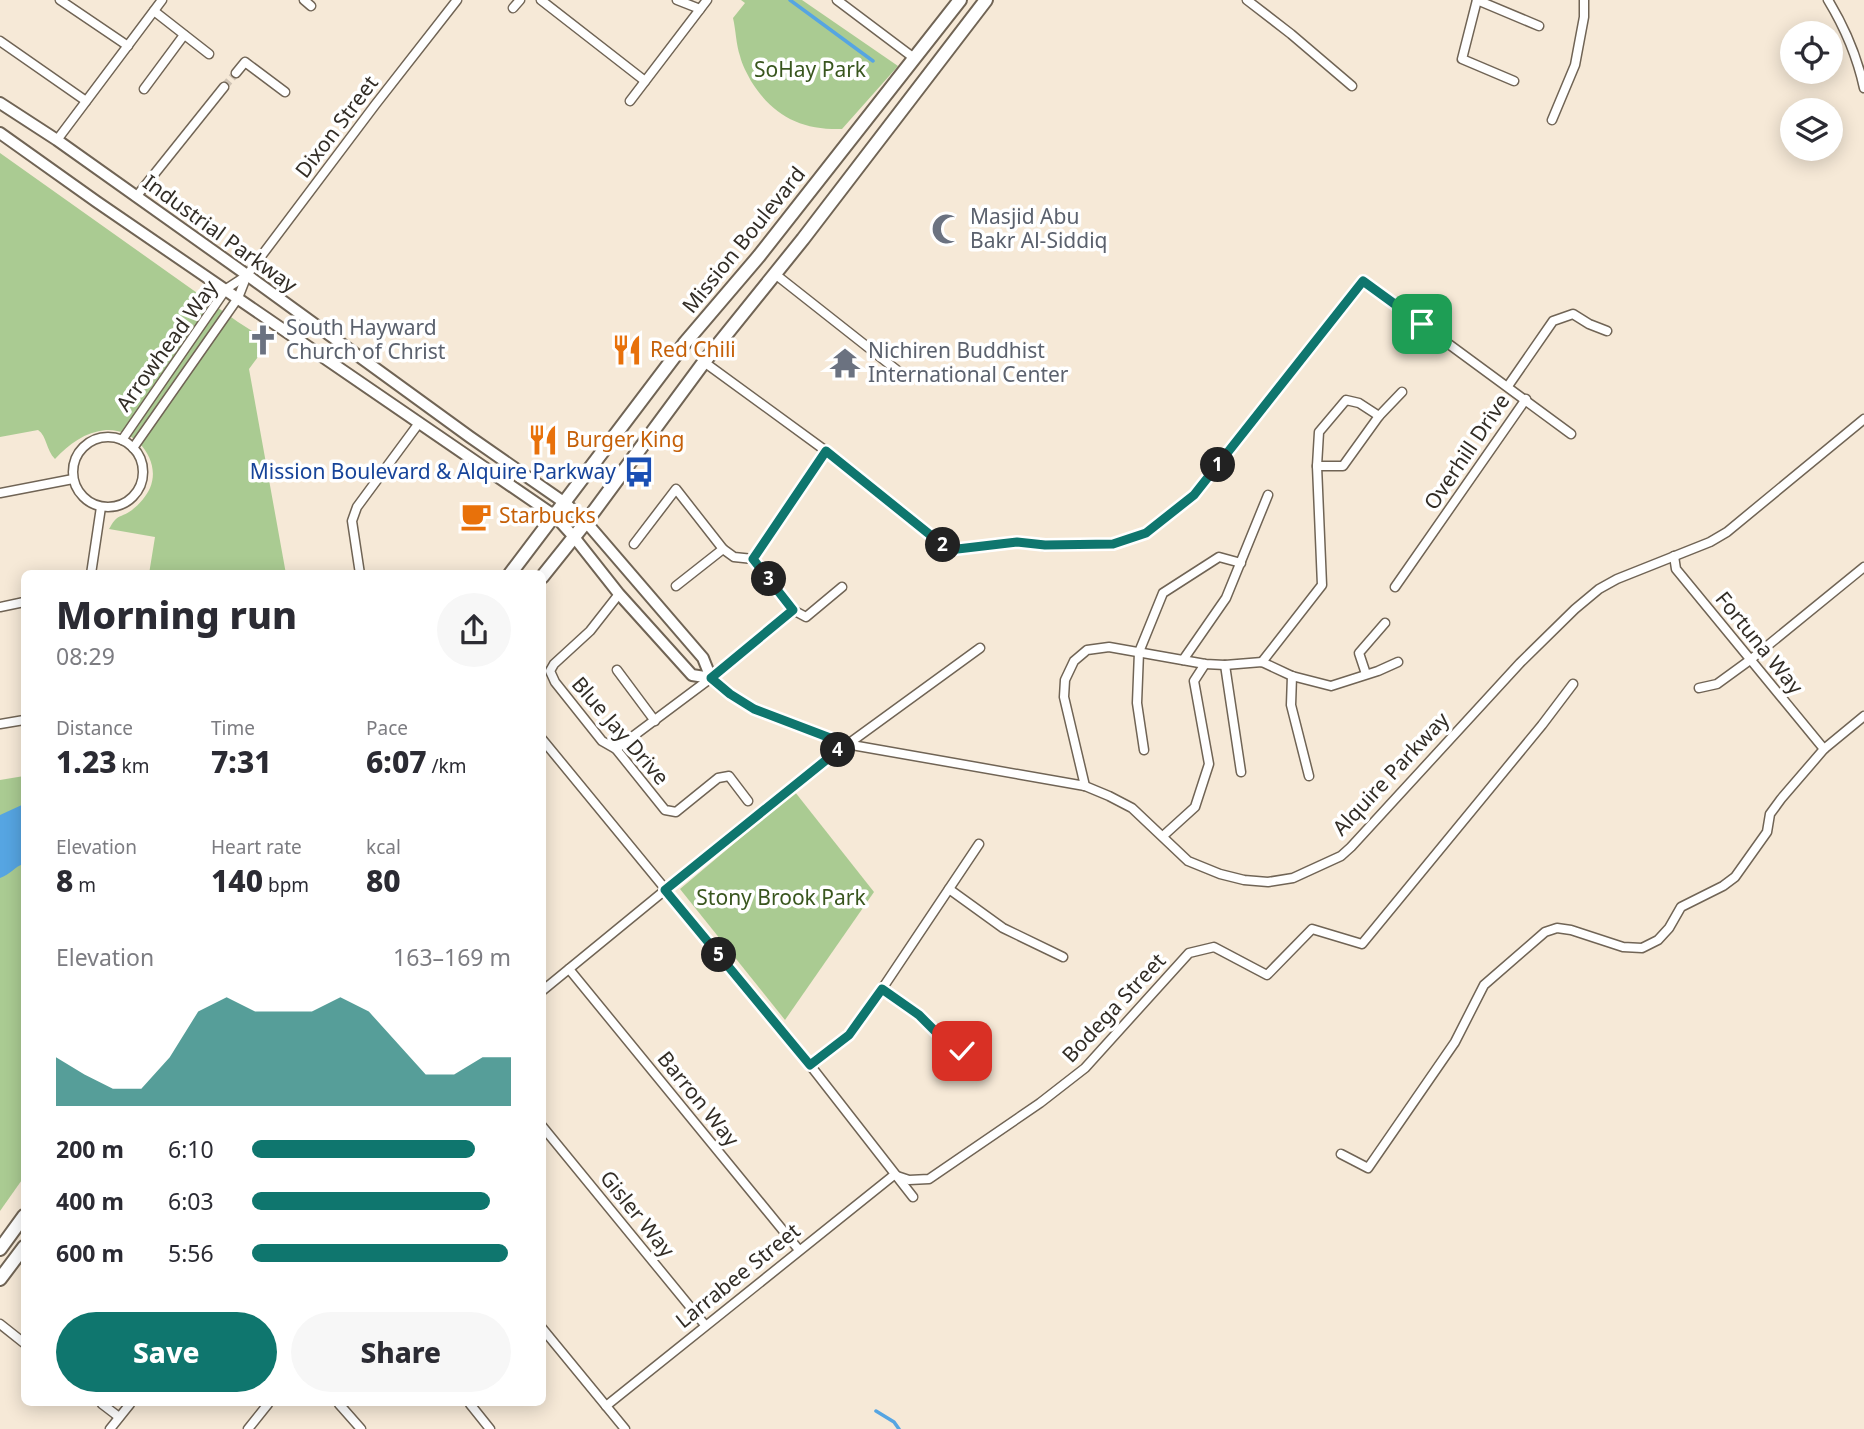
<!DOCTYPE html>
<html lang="en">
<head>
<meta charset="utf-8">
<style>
	:root { --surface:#fff; --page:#f7f7f7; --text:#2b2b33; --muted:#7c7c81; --accent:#0f766e }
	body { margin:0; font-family:"Noto Sans",sans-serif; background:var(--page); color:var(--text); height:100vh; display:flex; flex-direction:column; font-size:26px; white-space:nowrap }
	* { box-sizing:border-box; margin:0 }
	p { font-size:23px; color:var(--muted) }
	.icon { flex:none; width:38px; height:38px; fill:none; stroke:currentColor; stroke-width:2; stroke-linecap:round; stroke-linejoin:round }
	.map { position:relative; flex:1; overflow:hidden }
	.drawer { position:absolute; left:21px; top:570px; width:525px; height:836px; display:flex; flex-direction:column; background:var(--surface); border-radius:10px; box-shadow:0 4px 18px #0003 }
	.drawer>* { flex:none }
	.controls { position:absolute; left:1780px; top:21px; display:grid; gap:14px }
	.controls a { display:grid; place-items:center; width:63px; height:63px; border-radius:50%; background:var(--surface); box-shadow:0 4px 18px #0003; font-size:35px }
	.pin { position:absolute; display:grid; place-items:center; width:60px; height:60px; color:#fff; margin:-30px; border-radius:14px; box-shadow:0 4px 10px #0006 }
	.km { position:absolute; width:35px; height:35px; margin:-18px; border-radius:50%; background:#222; color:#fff; font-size:19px; line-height:35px; text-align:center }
	.round { display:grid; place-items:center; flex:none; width:74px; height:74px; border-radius:37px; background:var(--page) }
	.summary { display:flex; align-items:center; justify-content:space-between; height:119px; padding:0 35px }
	h1 { font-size:38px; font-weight:800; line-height:52px }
	.stats { display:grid; grid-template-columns:repeat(3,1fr); gap:10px; height:119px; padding:7px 35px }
	.stats div { display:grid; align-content:center }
	.stats b { font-size:30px; font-weight:800 }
	.stats small { font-size:19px; font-weight:400 }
	.stats p { font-size:19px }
	.chart { height:196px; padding:14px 35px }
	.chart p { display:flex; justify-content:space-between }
	.chart svg { width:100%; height:126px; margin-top:7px; fill:var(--accent); opacity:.7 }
	.button { display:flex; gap:14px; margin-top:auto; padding:14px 35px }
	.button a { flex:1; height:80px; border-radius:42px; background:var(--accent); color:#fff; font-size:28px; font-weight:800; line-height:80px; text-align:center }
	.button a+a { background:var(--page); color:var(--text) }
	ul { padding:0 35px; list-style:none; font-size:23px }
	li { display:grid; grid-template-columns:112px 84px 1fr; align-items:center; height:52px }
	li i { height:18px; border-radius:9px; background:var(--accent) }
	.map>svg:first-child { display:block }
	.green { fill:#aacb92 }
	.water { fill:#56a5e2 }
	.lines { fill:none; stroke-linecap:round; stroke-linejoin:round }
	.stream { stroke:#56a5e2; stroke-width:3.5 }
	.minor-tunnel { stroke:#cfc3b4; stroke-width:8; stroke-dasharray:8 4; stroke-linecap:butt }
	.minor-casing { stroke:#706455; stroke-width:11 }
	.secondary-casing { stroke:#706455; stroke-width:14 }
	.primary-casing { stroke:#706455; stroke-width:16 }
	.minor { stroke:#fff; stroke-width:8 }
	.secondary { stroke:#fff; stroke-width:10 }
	.primary { stroke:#fff; stroke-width:12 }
	.route-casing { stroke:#fff; stroke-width:14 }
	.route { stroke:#0f766e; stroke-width:9 }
	.labels { text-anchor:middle; stroke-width:7; stroke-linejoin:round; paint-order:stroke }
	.park-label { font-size:21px; fill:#39561e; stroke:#fff }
	.street-label { font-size:21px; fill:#322d26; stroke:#fff }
	.worship-label { font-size:21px; fill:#5b616d; stroke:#fff; text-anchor:start }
	.food-label { font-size:21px; fill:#c56008; stroke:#fff; text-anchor:start }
	.transit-label { font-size:21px; fill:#164399; stroke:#fff; text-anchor:end }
</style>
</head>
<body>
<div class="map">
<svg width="1864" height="1429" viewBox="0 0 1864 1429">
	<rect width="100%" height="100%" fill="#f6e9d7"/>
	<g class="green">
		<path d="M741,0h61l96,66 -56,63c-41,1 -69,-13 -91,-48 -4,-8 -9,-16 -11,-25 -4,-12 -4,-25 -7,-38l12,-15z"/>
		<path d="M0,153l238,169 31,20 -20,27 37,205h-137l6,-37 -46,-8c2,-3 3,-6 6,-9 3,-4 10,-5 14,-8 8,-5 17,-15 21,-24 12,-28 -15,-60 -44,-58 -21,2 -37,14 -51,29 -9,-9 -8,-23 -17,-29l-38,7z"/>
		<path d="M24,776v401l-24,34v-431z"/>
		<path d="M795,792l79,100 -89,128 -105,-131z"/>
	</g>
	<path class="water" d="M24,804v60c-9,2 -14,11 -24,14v-63z"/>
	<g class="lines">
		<g class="stream">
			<path d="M790,0l83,61"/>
			<path d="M876,1411l18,11 5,7"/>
		</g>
		<path class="minor-tunnel" d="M224,87l12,-14"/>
		<g class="minor-casing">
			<g id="minor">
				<path d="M60,0l68,46"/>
				<path d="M304,0l7,6"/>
				<path d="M541,0l104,81"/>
				<path d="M677,0l23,9"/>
				<path d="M837,0l77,58"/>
				<path d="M1247,0l44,34 61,52"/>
				<path d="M1477,0l-15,59 52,22"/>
				<path d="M1477,0l62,26"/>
				<path d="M1828,0c17,28 29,56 36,88"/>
				<path d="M513,8l7,-8"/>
				<path d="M154,11l55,43"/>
				<path d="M0,41l86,60"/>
				<path d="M236,73l9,-11 40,30"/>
				<path d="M144,89l40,-54"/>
				<path d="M630,101l77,-101"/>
				<path d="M1552,120l23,-55 9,-48v-17"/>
				<path d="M57,140l105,-140"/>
				<path d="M136,197l88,-110"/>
				<path d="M775,274l123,97"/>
				<path d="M704,362l122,89 123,99 68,-8 28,4 68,-2 33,-11 48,-38 169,-214 208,153"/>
				<path d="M1508,386l45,-65 20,-7 16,10 18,7"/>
				<circle cx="108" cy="472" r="35"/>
				<path d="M122,440l104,-151 20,-13"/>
				<path d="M133,448l105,-150 9,-23 128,-170 82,-105"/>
				<path d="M1317,466l2,-34 27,-32 13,3 20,13"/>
				<path d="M0,493l73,-14"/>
				<path d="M634,544l42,-55 47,60 11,8 19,2"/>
				<path d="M1674,556l2,13 148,180"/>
				<path d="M753,559l73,-108"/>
				<path d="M753,559l40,51"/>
				<path d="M91,574l10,-67"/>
				<path d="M360,574l-8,-53 5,-14 62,-84"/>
				<path d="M676,586l47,-37"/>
				<path d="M1395,587l131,-188"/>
				<path d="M619,594l-29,37 -36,33 -4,7 5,11 47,59 14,8 49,61 11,2 42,-34 11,-2 19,25"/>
				<path d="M0,607l24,-5"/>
				<path d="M1183,660l43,-62 42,-103"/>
				<path d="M1262,662l60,-77 -5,-119h26l36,-50 23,-24"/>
				<path d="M1225,665l16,107"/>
				<path d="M617,670l38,51"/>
				<path d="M1366,674l-7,-21 26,-30"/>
				<path d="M1292,676l-1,29 18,71"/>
				<path d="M711,678l19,16 24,15 92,35 239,42 24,10 23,12 56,53 32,13 24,6 24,2 25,-4 48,-22 10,-9 169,-184 55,-54 24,-20 18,-10 93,-37 17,-10 137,-113"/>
				<path d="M1699,688l18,-4 33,-24 114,-93"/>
				<path d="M0,724l24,-4"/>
				<path d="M542,739l268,326 103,132"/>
				<path d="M616,749l95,-71 82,-68 13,7 36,-30"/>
				<path d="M1144,750l-7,-47 2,-51 24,-59 56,-36 22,6"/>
				<path d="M1085,786l-21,-89 1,-17 9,-19 13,-11 22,-3 96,17 20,1 37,-3 30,14 39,10 47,-15 20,-9"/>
				<path d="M1163,836l32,-29 14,-43 -15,-83 11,-17"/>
				<path d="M949,889l54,39 60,29"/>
				<path d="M569,969l230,281"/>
				<path d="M882,989l37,26 19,19 24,17"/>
				<path d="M542,991l216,-177 75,-59 147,-107"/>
				<path d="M810,1065l39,-30 33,-46 97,-145"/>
				<path d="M542,1126l163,199"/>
				<path d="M1341,1154l27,14 87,-126 29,-57 61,-53 12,-4 14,2 52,17 19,1 16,-8 11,-12 12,-21 42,-21 12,-9 32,-45 3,-18 11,-15 43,-50 40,-33"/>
				<path d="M0,1324l24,19"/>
				<path d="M542,1328l83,101"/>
				<path d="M102,1404l17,13"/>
				<path d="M339,1404l22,25"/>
				<path d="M470,1404l20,25"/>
				<path d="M606,1406l288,-231 15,5 20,-1 111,-76 45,-35 104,-115 25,-6 53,28 45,-46 50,15 180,-219 31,-41"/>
				<path d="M110,1429l20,-25"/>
				<path d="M248,1429l20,-25"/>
			</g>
		</g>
		<g class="secondary-casing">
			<g id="secondary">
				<path d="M0,103l57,37 190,135 223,162 95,66 21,19 117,136 8,20"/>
				<path d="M0,133l97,69 458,314 19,21 45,57 73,81 19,3"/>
			</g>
		</g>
		<g class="primary-casing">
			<g id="primary">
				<path d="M510,574l174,-230 75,-88 201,-256"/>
				<path d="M542,577l44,-55 118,-160 99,-123 183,-239"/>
				<path d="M0,1249l24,-33"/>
				<path d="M0,1279l24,-32"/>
			</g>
		</g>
		<use href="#minor" class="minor"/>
		<use href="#secondary" class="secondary"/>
		<use href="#primary" class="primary"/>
	</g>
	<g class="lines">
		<g class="route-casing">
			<path id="route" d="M962,1051l-24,-17 -19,-19 -37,-26 -33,46 -39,30 -145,-175 181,-146 -92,-35 -24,-15 -19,-16 82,-68 -40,-51 73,-108 123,99 68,-8 28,3 68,-1 33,-11 48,-38 169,-214 59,43"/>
		</g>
		<use href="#route" class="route"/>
	</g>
	<defs>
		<g id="mosque-bare" transform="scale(2.415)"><path d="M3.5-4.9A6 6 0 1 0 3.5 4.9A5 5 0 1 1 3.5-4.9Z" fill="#6b7280" stroke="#fff" stroke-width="2.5" paint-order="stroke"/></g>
		<g id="church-bare" transform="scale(2.415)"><path d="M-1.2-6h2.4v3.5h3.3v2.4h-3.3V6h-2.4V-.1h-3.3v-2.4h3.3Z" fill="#6b7280" stroke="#fff" stroke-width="2.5" paint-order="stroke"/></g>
		<g id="restaurant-bare" transform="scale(2.415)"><path d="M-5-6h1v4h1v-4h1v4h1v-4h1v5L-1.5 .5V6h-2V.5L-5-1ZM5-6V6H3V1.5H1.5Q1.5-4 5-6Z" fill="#e8710a" stroke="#fff" stroke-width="2.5" paint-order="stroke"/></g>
		<g id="temple-bare" transform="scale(2.415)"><path d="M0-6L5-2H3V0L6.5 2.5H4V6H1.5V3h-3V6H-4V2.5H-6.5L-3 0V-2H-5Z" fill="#6b7280" stroke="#fff" stroke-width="2.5" paint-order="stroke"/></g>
		<g id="bus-bare" transform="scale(2.415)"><path d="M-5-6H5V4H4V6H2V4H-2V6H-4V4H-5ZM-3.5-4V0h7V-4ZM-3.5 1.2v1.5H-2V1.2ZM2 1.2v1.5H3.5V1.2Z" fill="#1a4fb4" stroke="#fff" stroke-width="2.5" paint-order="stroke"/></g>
		<g id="cafe-bare" transform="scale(2.415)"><path d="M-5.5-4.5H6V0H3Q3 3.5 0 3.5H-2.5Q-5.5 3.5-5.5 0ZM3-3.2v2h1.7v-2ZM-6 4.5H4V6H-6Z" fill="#e8710a" stroke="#fff" stroke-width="2.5" paint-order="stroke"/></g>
	</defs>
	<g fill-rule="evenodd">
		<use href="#mosque-bare" x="947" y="229"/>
		<use href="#church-bare" x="263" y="340"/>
		<use href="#restaurant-bare" x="627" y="350"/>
		<use href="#temple-bare" x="845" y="363"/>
		<use href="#restaurant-bare" x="543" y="440"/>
		<use href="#bus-bare" x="639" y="472"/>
		<use href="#cafe-bare" x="476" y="516"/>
	</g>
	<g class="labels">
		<g class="park-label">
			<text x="810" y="77">SoHay Park</text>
			<text x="781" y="905">Stony Brook Park</text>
		</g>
		<g class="street-label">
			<text transform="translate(337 127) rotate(-53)" y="7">Dixon Street</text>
			<text transform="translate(220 234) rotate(36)" y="7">Industrial Parkway</text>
			<text transform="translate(744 240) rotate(-51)" y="7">Mission Boulevard</text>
			<text transform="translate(167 346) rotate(-54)" y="7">Arrowhead Way</text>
			<text transform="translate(1467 452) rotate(-56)" y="7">Overhill Drive</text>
			<text transform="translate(1759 643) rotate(51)" y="7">Fortuna Way</text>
			<text transform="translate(620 731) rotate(49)" y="7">Blue Jay Drive</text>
			<text transform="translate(1391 774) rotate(-47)" y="7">Alquire Parkway</text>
			<text transform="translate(1114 1008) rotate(-47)" y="7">Bodega Street</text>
			<text transform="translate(698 1099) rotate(51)" y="7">Barron Way</text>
			<text transform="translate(637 1214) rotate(51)" y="7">Gisler Way</text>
			<text transform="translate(738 1276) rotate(-39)" y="7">Larrabee Street</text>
		</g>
		<g class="worship-label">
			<text x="970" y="224">Masjid Abu<tspan x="970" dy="24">Bakr Al-Siddiq</tspan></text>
			<text x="286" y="335">South Hayward<tspan x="286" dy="24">Church of Christ</tspan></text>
			<text x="868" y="358">Nichiren Buddhist<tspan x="868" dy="24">International Center</tspan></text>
		</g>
		<g class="food-label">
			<text x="650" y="357">Red Chili</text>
			<text x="566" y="447">Burger King</text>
			<text x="499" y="523">Starbucks</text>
		</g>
		<g class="transit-label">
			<text x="616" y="479">Mission Boulevard &amp; Alquire Parkway</text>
		</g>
	</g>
</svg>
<div class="controls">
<a><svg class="icon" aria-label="locate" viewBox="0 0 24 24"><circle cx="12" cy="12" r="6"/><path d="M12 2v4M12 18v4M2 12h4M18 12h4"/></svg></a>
<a><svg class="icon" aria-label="layers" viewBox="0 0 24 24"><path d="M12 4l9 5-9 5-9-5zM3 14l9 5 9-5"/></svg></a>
</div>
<div class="pin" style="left:1422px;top:324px;background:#1e9e55"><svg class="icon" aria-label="arrive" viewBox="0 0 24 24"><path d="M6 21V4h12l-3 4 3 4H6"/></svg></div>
<div class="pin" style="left:962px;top:1051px;background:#d93025"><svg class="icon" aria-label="check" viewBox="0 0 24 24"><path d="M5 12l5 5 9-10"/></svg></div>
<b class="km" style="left:1218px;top:465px">1</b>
<b class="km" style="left:943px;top:545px">2</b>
<b class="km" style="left:769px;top:579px">3</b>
<b class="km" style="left:838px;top:750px">4</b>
<b class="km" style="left:719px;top:955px">5</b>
<section class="drawer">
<div class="summary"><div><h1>Morning run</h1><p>08:29</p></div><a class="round"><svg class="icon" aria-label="share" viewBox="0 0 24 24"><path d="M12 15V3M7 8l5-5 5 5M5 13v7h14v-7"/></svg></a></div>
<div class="stats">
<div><p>Distance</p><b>1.23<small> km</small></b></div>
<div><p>Time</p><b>7:31</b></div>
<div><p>Pace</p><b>6:07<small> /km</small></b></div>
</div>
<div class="stats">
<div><p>Elevation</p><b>8<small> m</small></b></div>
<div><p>Heart rate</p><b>140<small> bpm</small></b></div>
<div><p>kcal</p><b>80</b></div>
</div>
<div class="chart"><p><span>Elevation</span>163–169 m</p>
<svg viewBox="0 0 160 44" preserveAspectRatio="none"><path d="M0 44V27L10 33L20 38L30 38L40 27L50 11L60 6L70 11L80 11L90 11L100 6L110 11L120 22L130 33L140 33L150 27L160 27V44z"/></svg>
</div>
<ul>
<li><b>200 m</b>6:10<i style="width:86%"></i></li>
<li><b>400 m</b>6:03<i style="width:92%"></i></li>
<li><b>600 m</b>5:56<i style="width:99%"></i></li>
</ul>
<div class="button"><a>Save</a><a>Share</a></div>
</section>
</div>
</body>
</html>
